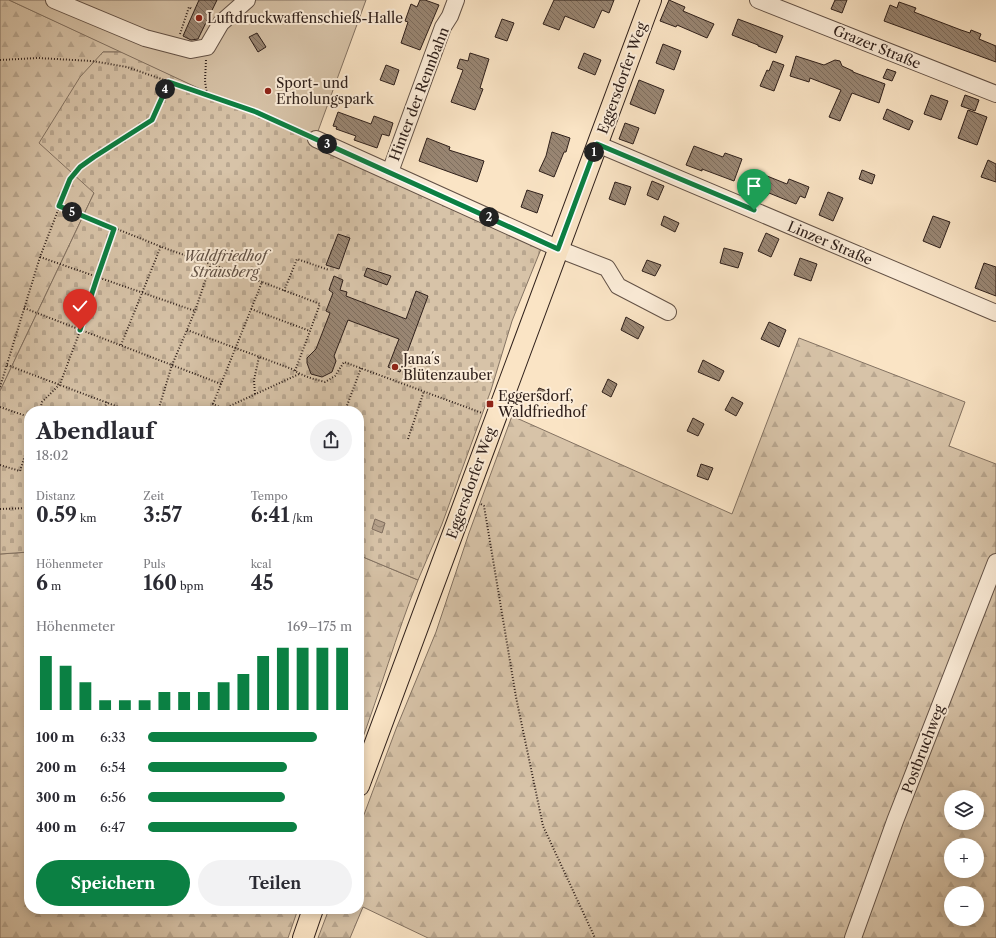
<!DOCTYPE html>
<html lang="de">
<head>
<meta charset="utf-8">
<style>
	:root { --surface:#fff; --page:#f2f2f3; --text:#2b2b33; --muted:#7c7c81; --accent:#0b8043 }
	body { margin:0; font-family:"Libre Caslon Text",serif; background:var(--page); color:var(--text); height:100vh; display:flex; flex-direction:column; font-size:15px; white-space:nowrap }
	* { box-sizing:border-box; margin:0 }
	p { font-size:13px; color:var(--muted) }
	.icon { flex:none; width:22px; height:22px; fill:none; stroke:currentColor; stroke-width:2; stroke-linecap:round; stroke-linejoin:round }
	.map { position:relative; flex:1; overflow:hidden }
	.side { position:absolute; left:24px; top:406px; width:340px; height:508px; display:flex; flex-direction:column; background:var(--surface); border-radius:16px; box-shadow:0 2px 10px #0003 }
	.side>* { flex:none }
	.tools { position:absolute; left:944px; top:790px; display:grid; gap:8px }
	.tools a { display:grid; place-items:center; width:40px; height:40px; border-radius:50%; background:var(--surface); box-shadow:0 2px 10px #0003; font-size:20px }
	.pin { position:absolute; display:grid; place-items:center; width:34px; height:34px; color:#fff; margin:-41px -17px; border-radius:50% 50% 50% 0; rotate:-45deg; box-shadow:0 0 4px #0007 }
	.pin .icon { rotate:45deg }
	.km { position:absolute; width:20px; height:20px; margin:-10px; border-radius:50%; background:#222; color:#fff; font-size:11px; line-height:20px; text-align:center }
	.round { display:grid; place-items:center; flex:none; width:42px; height:42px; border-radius:21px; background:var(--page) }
	.headline { display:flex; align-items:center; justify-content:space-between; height:68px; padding:0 12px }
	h1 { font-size:22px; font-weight:700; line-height:30px }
	.figures { display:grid; grid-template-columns:repeat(3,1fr); gap:6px; height:68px; padding:4px 12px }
	.figures div { display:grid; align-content:center }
	.figures b { font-size:20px; font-weight:700 }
	.figures small { font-size:11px; font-weight:400 }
	.figures p { font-size:11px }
	.chart { height:112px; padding:8px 12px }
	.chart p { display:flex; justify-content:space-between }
	.chart svg { width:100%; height:72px; margin-top:4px; stroke:var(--accent); stroke-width:6 }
	.button { display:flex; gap:8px; margin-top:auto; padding:8px 12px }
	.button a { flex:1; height:46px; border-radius:24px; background:var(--accent); color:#fff; font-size:16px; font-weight:700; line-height:46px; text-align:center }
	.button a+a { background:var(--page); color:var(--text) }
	ul { padding:0 12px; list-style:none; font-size:13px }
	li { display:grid; grid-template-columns:64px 48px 1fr; align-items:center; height:30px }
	li i { height:10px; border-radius:5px; background:var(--accent) }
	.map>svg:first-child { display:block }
	.forest { fill:url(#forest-firs); stroke:#837262; fill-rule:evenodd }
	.cemetery { fill:url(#cemetery-stones); stroke:#837262 }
	.pitch { fill:#d7c3a8; stroke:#837262 }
	.water { fill:url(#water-waves); stroke:#7f6d5e }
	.building { fill:url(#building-back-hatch); stroke:#2f201b }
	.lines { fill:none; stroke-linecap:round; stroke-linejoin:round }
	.minor-casing { stroke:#625146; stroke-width:18 }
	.major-casing { stroke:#2f201b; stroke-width:22 }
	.path { stroke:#2f201b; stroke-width:2; stroke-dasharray:1 2; stroke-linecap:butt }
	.minor { stroke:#fcedd9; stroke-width:16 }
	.major { stroke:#fae4c5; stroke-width:20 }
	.route-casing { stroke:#fff; stroke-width:8 }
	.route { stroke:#0b8043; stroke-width:5 }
	.poi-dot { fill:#8f2418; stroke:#fcedd9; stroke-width:1.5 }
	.labels { text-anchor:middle; stroke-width:4; stroke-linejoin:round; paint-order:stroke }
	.poi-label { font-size:14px; fill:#2f201b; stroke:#fcedd9; text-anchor:start }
	.street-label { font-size:14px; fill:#2f201b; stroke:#fcedd9 }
	.park-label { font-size:14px; font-style:italic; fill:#615145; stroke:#fcedd9 }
</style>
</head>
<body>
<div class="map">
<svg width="996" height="938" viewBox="0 0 996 938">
	<defs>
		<pattern id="forest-firs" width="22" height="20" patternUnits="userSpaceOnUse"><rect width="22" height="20" fill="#d7c3a8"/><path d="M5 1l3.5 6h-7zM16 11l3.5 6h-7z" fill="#b9a790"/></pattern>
		<pattern id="cemetery-stones" width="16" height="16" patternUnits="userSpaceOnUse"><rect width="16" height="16" fill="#d7c3a8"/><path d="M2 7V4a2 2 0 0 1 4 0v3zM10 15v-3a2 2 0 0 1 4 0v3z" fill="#b9a790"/></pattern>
		<pattern id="water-waves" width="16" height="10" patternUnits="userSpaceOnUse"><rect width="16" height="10" fill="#b5a18b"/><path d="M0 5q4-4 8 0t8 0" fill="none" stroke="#948371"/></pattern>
		<pattern id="building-back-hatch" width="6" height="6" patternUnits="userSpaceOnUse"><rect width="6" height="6" fill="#998673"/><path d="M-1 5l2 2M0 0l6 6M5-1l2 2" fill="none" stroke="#7d6d5e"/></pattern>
	</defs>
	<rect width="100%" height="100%" fill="#fae4c5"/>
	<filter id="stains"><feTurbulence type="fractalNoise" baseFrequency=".005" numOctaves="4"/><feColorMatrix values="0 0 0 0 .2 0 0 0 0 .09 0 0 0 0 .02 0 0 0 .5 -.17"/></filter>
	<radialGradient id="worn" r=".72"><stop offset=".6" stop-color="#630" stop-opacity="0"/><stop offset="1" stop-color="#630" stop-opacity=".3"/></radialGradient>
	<g class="forest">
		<path d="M0,0h9l113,52h-19l-9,141 -94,198z"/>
		<path d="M799,338l166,64 -16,44 47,18v474h-568l-65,-31 -13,31h-32l11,-29h30v-81l37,-99 40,-97 33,-99 43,-117 220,98zM951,797h26v26h-26zM951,845h26v26h-26zM951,893h26v26h-26z"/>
		<path d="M29,552v357h269l-10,29h-288v-384z"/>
		<path d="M363,557l55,23c-22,55 -38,112 -59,168v-189z"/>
	</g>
	<path class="cemetery" d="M103,52h19l419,197 -29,72 -21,69 -49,134 -24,56 -55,-23 -4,2v-148h-330v141l-29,2v-163l94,-198 -55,-50 41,-66z"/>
	<path class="pitch" d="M9,0h357l-52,142z"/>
	<path class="water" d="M375,519l10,4 -3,10 -10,-4z"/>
	<g class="building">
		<path d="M199,0h18l-19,39 -7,1 -8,-4z"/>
		<path d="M420,0h5l14,5 -19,45 -19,-7 7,-21 -3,-1 6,-17 6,3z"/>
		<path d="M554,0h60l-5,13 -7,-3 -8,18 -29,-12 -6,14 -16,-6z"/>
		<path d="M669,0l16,7 -2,4 31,13 -7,14 -30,-13 -1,2 -16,-6z"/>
		<path d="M835,0h12l-5,13 -11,-4z"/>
		<path d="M899,2l17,6 -2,4 47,18 9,3 1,-3 10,4 -2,5 17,7v16l-112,-41 6,-16 7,3z"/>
		<path d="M502,19l12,4 -7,18 -12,-4z"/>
		<path d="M738,19l45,17 -7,17 -18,-7v-1l-26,-10z"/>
		<path d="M257,33l9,14 -8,5 -9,-15z"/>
		<path d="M663,44l18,7 -7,19 -18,-7z"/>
		<path d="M470,53l19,6 -9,29 3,1 -8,21 -24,-8 12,-32 -6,-2 3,-9 8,2z"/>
		<path d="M584,53l17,7 -6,15 -17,-7z"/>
		<path d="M796,56l28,9 11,-5 5,1 2,5 11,5v1l32,12 -6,19 -27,-10 -12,28 -11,-4 12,-27 -31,-12 -1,4 -19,-6z"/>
		<path d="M773,61l11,4 -10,26 -14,-5 7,-16 2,1z"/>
		<path d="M386,65l13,5 -5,15 -14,-5z"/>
		<path d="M887,69l9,3 -4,9 -9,-3z"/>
		<path d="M639,80l25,10 -9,24 -25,-10z"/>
		<path d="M931,95l17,6 -7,19 -17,-6z"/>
		<path d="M965,95l14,5 -4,11 -14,-5z"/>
		<path d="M887,109l26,12 -4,9 -26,-11z"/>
		<path d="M968,110l19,7 -10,28 -19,-7z"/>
		<path d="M338,112l33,12 3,-8 19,7 -4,13 -7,-2 -5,14 -23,-8 2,-4 -20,-7 1,-2 -4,-1z"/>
		<path d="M625,123l14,5 -6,16 -14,-5z"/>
		<path d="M552,132l18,6 -4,14h-2l-10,25 -15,-6 7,-15z"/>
		<path d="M427,138l23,9 -1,3 35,11 -7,21 -58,-21z"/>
		<path d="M694,146l29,11 2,-4 17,6 -8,22 -32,-12v2l-16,-6z"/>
		<path d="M988,160l8,4v18l-15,-5z"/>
		<path d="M862,170l13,5 -3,9 -13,-5z"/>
		<path d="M757,172l30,12 2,-5 20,8 -4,11 -5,-2 -4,8 -27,-11 -2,3 -17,-6z"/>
		<path d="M652,181l12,5 -6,14 -11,-5z"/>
		<path d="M615,182l16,5 -6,18 -16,-6z"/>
		<path d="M527,190l16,5 -6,18 -16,-6z"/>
		<path d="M828,192l15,6 -10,23 -14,-6z"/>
		<path d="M664,216l15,7 -4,9 -14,-7z"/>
		<path d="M933,216l17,6 -10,26 -17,-7z"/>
		<path d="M766,233l13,6 -8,18 -13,-6z"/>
		<path d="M338,234l12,4 -11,31 -13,-4z"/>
		<path d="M724,248l19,5 -5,15 -18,-5z"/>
		<path d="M800,258l17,6 -6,17 -17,-6z"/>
		<path d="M647,260l14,5 -6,11 -13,-5z"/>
		<path d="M984,263l12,4v29l-21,-8z"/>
		<path d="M367,268l24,8 -4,9 -23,-9z"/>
		<path d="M334,276l9,4 -3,10 7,2 -1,4 60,23 10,-28 12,5 -28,76 -12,-5 11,-28 -51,-19 -14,36 2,5 -4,11 -10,5 -11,-3 -4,-11v-5l9,-9 14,-36 -4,-2 7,-18 -4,-3z"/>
		<path d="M626,317l18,10 -6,12 -17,-9z"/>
		<path d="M769,322l17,8 -7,17 -18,-8z"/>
		<path d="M703,360l21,11 -5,10 -21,-9z"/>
		<path d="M608,379l9,5 -6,13 -9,-5z"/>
		<path d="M539,388l13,5 -4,10 -13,-6z"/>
		<path d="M732,397l11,6 -7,13 -11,-6z"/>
		<path d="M693,418l11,6 -6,12 -11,-5z"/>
		<path d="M701,464l12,4 -5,12 -11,-4z"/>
	</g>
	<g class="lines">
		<g class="minor-casing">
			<g id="minor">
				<path d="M54,0l91,38 46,12 16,-3 14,-24 26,-23"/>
				<path d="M758,0l238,94"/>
				<path d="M316,139l250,113 41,16 11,18 50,26"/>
				<path d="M597,144l399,169"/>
				<path d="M390,172l53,-145 7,-11 6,-16"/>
				<path d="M853,938l42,-117 101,-259"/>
			</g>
		</g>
		<g class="major-casing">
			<g id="major">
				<path d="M359,786l292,-786"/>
				<path d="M303,938l10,-29"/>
			</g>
		</g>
		<g class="path">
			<path d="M180,34l9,-27 3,2"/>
			<path d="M0,60l38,-2 54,3 35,6 129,45 48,21"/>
			<path d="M206,60l-1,21 2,14"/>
			<path d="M59,206l108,43 95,33"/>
			<path d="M40,257l155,54"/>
			<path d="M284,291l13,-32 32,11"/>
			<path d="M24,308l197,76"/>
			<path d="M251,309l59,22"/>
			<path d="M187,330l105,39c10,7 21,10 33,13l10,-6 9,-14 138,51"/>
			<path d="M121,345l40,-99"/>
			<path d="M7,365l122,46"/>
			<path d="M0,387l40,-130 30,-78 10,-12 14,-10 58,-37 17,-39"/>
			<path d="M255,394l-1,-14 5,-23"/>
			<path d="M0,407l29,10"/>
			<path d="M224,409l-11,-5 49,-122 58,22 -25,67"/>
			<path d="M40,411l2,-9 18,-18 20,-53 34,-102"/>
			<path d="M103,411l4,-9"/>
			<path d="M158,411l14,-46 23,-54 16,-47"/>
			<path d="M219,411l80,-37"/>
			<path d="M345,411l16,-43"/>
			<path d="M408,439l16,-48"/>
			<path d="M0,465l20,6 9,-28"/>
			<path d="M481,504l3,2 32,191 27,129 52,112"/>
			<path d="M0,509l29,-1"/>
		</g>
		<use href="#minor" class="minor"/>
		<use href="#major" class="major"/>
	</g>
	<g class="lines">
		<g class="route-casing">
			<path id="route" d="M80,330l17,-52 17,-49 -55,-23 11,-27 10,-12 14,-10 58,-37 17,-38 87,30 302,137 39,-105 157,66"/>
		</g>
		<use href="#route" class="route"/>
	</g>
	<g class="poi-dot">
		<circle cx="199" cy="18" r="4"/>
		<circle cx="268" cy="91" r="4"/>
		<circle cx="395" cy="367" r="4"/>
		<rect x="486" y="400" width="8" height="8" rx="2"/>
	</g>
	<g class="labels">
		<g class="poi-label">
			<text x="207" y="23">Luftdruckwaffenschieß-Halle</text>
			<text x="276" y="88">Sport- und<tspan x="276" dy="16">Erholungspark</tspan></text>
			<text x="403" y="364">Jana´s<tspan x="403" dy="16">Blütenzauber</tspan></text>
			<text x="498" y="401">Eggersdorf,<tspan x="498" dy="16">Waldfriedhof</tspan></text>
		</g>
		<g class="street-label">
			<text transform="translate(877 47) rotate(22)" y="5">Grazer Straße</text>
			<text transform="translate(622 78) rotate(-70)" y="5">Eggersdorfer Weg</text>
			<text transform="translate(419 94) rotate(-69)" y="5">Hinter der Rennbahn</text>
			<text transform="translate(830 243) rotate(23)" y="5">Linzer Straße</text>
			<text transform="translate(471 483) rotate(-70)" y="5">Eggersdorfer Weg</text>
			<text transform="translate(923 749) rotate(-69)" y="5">Postbruchweg</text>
		</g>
		<g class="park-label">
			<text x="225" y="261">Waldfriedhof<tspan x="225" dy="16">Strausberg</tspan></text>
		</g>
	</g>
	<rect width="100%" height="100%" filter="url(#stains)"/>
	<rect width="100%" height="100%" fill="url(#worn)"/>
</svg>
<div class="tools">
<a><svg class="icon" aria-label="layers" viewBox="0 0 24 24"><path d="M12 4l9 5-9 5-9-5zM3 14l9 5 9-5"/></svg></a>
<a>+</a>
<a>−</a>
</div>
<div class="pin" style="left:754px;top:210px;background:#1e9e55"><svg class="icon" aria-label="arrive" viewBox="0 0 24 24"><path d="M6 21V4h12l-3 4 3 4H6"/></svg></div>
<div class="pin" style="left:80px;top:330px;background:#d93025"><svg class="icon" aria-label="check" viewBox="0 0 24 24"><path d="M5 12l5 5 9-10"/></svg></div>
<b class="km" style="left:594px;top:152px">1</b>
<b class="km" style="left:489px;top:217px">2</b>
<b class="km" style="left:327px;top:144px">3</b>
<b class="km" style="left:165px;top:89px">4</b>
<b class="km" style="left:72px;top:212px">5</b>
<section class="side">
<div class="headline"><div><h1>Abendlauf</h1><p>18:02</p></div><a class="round"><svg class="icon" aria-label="share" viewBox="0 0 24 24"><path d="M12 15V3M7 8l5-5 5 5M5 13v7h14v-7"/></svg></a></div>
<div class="figures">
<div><p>Distanz</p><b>0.59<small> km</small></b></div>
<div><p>Zeit</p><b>3:57</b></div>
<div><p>Tempo</p><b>6:41<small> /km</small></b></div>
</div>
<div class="figures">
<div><p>Höhenmeter</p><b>6<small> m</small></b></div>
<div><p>Puls</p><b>160<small> bpm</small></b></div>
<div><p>kcal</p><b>45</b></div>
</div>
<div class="chart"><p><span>Höhenmeter</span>169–175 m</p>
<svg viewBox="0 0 160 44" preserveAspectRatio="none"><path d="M5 44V11M15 44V17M25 44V27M35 44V38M45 44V38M55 44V38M65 44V33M75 44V33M85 44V33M95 44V27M105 44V22M115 44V11M125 44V6M135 44V6M145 44V6M155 44V6"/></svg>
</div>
<ul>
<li><b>100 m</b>6:33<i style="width:83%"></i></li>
<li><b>200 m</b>6:54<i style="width:68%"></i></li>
<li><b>300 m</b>6:56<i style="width:67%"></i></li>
<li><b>400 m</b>6:47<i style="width:73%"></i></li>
</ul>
<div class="button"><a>Speichern</a><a>Teilen</a></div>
</section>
</div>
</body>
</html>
